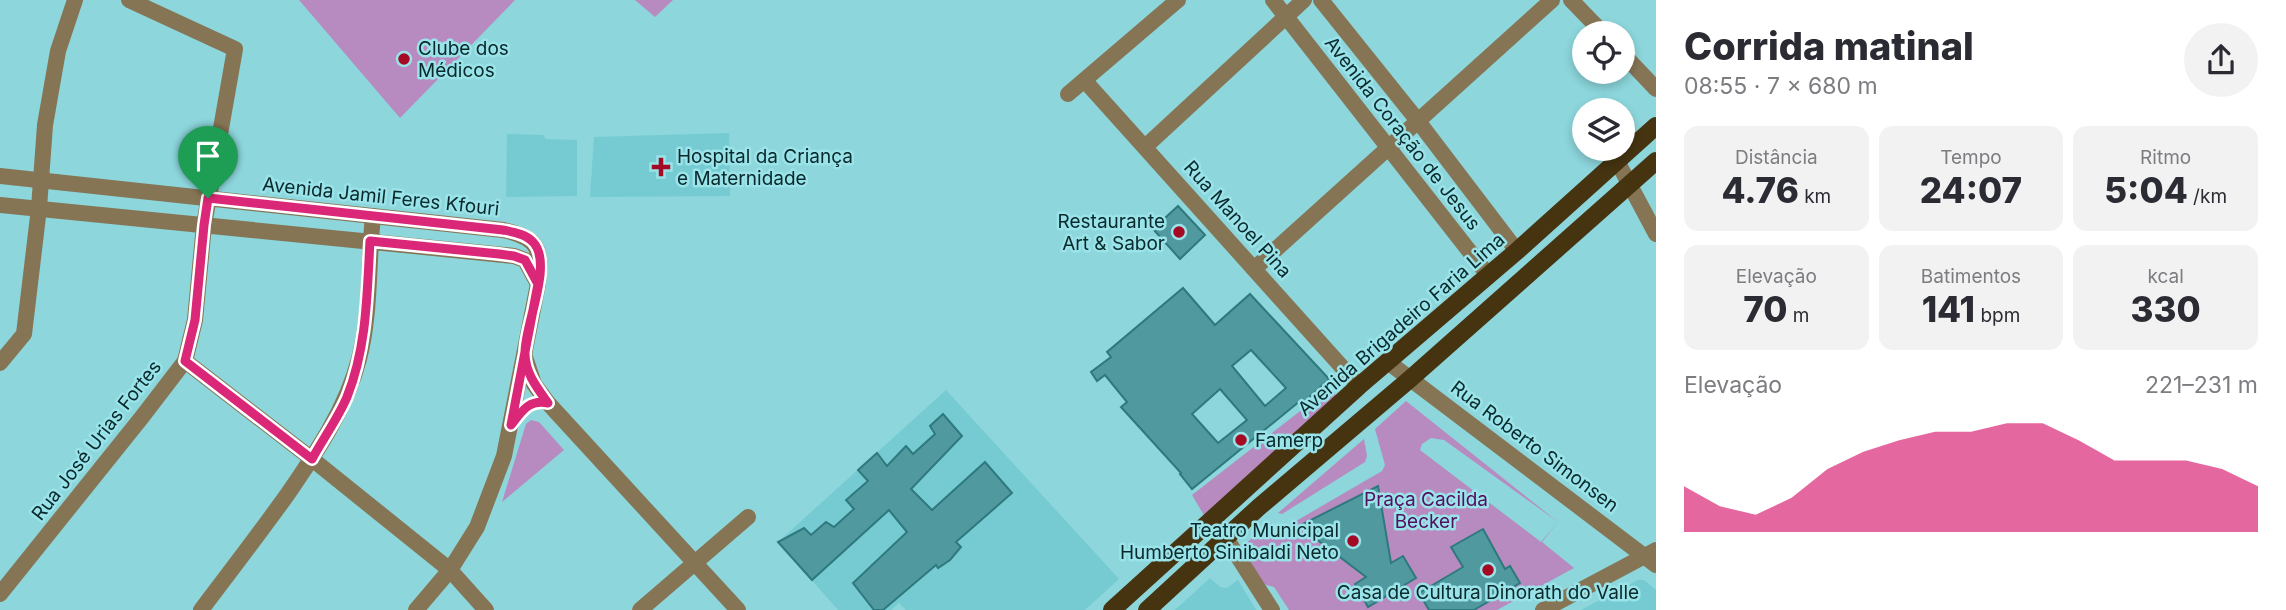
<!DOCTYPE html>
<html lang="pt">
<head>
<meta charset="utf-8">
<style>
	:root { --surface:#fff; --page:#f2f2f3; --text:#2b2b33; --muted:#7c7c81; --accent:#db2777 }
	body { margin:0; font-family:Inter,sans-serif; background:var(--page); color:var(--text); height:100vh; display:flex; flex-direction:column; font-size:26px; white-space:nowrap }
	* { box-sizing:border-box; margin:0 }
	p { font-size:23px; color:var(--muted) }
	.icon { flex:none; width:38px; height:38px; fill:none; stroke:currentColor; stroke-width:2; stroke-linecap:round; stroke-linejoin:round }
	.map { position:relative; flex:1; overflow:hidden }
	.sheet { display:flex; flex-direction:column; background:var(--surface); width:630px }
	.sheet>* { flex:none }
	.controls { position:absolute; left:1572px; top:21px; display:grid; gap:14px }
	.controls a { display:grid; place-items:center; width:63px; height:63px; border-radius:50%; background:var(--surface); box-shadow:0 4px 10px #0003; font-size:35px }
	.pin { position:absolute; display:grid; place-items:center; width:60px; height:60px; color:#fff; margin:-72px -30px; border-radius:50% 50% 50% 0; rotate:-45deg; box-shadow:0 0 7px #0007 }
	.pin .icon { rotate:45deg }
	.round { display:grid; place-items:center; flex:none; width:74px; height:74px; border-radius:37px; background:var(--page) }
	.headline { display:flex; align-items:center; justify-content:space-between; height:119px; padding:0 28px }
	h1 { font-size:38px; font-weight:800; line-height:52px }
	.stats { display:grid; grid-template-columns:repeat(3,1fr); gap:10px; height:119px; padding:7px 28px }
	.stats div { display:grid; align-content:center; border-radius:14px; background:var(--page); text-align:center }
	.stats b { font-size:35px; font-weight:800 }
	.stats small { font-size:19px; font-weight:400 }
	.stats p { font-size:19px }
	.chart { height:196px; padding:14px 28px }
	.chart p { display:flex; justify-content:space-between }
	.chart svg { width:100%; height:126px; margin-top:7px; fill:var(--accent); opacity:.7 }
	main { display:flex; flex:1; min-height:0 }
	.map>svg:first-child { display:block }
	.built { fill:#76cbd2 }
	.green { fill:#b88bc0; fill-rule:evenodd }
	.building { fill:#509a9f; stroke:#2d797e; stroke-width:2; fill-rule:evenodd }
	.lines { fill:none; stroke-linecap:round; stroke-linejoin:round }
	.minor { stroke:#867555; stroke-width:16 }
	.major { stroke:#463411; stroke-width:18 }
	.route-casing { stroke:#fff; stroke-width:14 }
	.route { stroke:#db2777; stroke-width:9 }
	.poi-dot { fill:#a50a25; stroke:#99e3e9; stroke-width:2.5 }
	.labels { text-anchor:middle; stroke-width:5; stroke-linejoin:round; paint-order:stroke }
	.poi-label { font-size:19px; fill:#09292c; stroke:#99e3e9; text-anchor:start }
	.street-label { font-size:19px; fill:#09292c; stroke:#99e3e9 }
	.park-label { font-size:19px; fill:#540d5f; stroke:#99e3e9 }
</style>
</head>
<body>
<main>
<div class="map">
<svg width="1656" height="610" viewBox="0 0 1656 610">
	<rect width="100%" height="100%" fill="#8cd6dc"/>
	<g class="built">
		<path d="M729,133l1,63 -140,1 4,-60z"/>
		<path d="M507,134l36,1 3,4 31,1v56l-71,1z"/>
		<path d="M946,390l173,189 -34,31h-179l-7,-7 -8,7h-53l-60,-68z"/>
		<path d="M1210,578l10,9 7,1 11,-8 18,30h-81z"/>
		<path d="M1638,580h6l12,10v20h-75z"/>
	</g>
	<g class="green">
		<path d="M299,0h216l-115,118z"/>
		<path d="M635,0h38l-18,17z"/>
		<path d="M1331,387l7,12 -133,118 -13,-22z"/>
		<path d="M1406,401l152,121 -16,20 32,26 -77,42h-23l46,-27 -9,-17 -6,3 -23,-39 -30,17 14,25 -6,-4 -17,10 8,14 -4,2 -8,-13 -20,11 10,18h-140l-15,-23 -11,-3 -22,-36 29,-26 5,5 9,1 98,-57 3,-6 -10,-36zM1431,438l13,2 114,82 -17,20 -121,-92 2,-6zM1378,486l13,77 12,-7 13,22 -48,28 -13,-21 11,-8 -67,-51z"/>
		<path d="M531,420l8,2 25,28 -62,52 24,-78z"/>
		<path d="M1364,439l3,17 -2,6 -83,52 -4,-1z"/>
	</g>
	<g class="building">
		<path d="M1178,206l27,29 -25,24 -27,-30z"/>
		<path d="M1183,288l32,37 35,-31 79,85 -27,25 -2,-3 -108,88 -12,-15 1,-1 -60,-66 6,-5 -22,-27 -8,6 -6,-9 20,-15 -4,-5zM1251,350l35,38 -21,18 -33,-40zM1220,389l27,31 -29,23 -26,-29z"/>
		<path d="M943,414l19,22 -51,53 21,21 53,-48 27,31 -56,49 5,5 -11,13 -12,8 -2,-3 -53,45h-9l-21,-27 54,-51 -18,-22 -77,70 -34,-38 26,-14 7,7 15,-13 8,5 20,-18 -8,-9 22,-19 -10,-11 19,-17 10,13 19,-20 7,8 22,-20 -5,-8z"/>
		<path d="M1378,486l13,77 12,-7 13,22 -48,29 -13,-23 11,-7 -67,-51z"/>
		<path d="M1483,529l22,40 5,-3 10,17 -46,27h-45l-10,-17 44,-26 -12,-20z"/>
	</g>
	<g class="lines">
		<g class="minor">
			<path d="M1273,0l215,275"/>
			<path d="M1321,0l97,121 99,130"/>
			<path d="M1571,0l32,33"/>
			<path d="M1622,53l34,36"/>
			<path d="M1085,81l274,305"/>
			<path d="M1068,94l110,-94"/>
			<path d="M1145,147l159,-147"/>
			<path d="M1617,161l39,73"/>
			<path d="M0,176l503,54c36,8 39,19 35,54l-34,172 -27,71 -27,43 -34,40"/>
			<path d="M0,205l514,51 11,4 13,24"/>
			<path d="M1254,269l298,-269"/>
			<path d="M525,357l9,27 14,19 190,207"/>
			<path d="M185,361l127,98 138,111 36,40"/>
			<path d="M1388,362l268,203"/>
			<path d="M0,363l24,-29 15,-126 6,-83 13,-74 17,-51"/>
			<path d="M1212,521l14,17 46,72"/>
			<path d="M0,594l142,-177 43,-56 10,-41 9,-95 31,-176 -106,-49"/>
			<path d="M201,610c29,-38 58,-76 86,-115 29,-42 59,-86 72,-136 12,-46 9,-96 14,-143"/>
			<path d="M640,610l108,-93"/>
			<path d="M1543,610l113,-60"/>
		</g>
		<g class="major">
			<path d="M1112,610l247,-224 158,-135 139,-125"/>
			<path d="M1147,610l112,-103 151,-128 246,-218"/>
		</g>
	</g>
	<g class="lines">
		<g class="route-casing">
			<path id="route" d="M208,198l-4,27 -9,95 -10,41 127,98c11,-20 26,-41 35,-62 20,-50 20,-103 23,-156l129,13 15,2 11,4 13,24 -27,141c11,-14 18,-26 37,-22 -10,-14 -23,-30 -23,-49 -1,-28 29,-90 8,-112 -7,-8 -20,-10 -30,-12l-295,-32"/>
		</g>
		<use href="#route" class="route"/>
	</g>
	<g class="poi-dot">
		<circle cx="404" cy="59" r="7"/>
		<path d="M657.5 156.5h7v7h7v7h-7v7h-7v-7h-7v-7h7z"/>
		<circle cx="1179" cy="232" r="7"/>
		<circle cx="1241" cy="440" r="7"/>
		<circle cx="1353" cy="541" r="7"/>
		<circle cx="1488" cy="570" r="7"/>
	</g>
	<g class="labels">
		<g class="poi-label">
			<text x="418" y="55">Clube dos<tspan x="418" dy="22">Médicos</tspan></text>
			<text x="677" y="163">Hospital da Criança<tspan x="677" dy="22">e Maternidade</tspan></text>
			<text x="1165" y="228" text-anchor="end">Restaurante<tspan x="1165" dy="22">Art &amp; Sabor</tspan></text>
			<text x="1255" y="447">Famerp</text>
			<text x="1339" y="537" text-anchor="end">Teatro Municipal<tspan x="1339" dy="22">Humberto Sinibaldi Neto</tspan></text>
			<text x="1488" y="599" text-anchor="middle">Casa de Cultura Dinorath do Valle</text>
		</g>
		<g class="street-label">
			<text transform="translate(1403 133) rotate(52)" y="7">Avenida Coração de Jesus</text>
			<text transform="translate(381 196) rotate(6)" y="7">Avenida Jamil Feres Kfouri</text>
			<text transform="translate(1238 219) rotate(48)" y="7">Rua Manoel Pina</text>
			<text transform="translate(1401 324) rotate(-41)" y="7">Avenida Brigadeiro Faria Lima</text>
			<text transform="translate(96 440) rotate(-52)" y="7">Rua José Urias Fortes</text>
			<text transform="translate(1535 446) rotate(37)" y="7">Rua Roberto Simonsen</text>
		</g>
		<g class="park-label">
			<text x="1426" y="506">Praça Cacilda<tspan x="1426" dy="22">Becker</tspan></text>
		</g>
	</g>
</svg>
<div class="controls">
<a><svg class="icon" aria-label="locate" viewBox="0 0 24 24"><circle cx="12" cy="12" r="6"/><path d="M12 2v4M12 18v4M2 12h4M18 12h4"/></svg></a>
<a><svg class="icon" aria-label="layers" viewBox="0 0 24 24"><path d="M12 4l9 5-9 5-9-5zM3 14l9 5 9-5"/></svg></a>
</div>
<div class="pin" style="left:208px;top:198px;background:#1e9e55"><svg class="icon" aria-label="arrive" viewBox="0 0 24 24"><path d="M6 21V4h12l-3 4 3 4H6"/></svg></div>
</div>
<section class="sheet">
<div class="headline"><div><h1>Corrida matinal</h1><p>08:55 · 7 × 680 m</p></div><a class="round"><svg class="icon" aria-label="share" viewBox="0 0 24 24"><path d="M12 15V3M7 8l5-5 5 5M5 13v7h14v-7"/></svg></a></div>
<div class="stats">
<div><p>Distância</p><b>4.76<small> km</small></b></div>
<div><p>Tempo</p><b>24:07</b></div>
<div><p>Ritmo</p><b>5:04<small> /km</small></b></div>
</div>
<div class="stats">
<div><p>Elevação</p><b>70<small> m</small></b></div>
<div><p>Batimentos</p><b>141<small> bpm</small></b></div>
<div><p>kcal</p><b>330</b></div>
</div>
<div class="chart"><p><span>Elevação</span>221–231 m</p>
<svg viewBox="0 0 160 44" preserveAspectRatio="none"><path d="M0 44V28L10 35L20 38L30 32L40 22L50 16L60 12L70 9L80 9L90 6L100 6L110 12L120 19L130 19L140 19L150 22L160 28V44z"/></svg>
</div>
</section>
</main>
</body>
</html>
